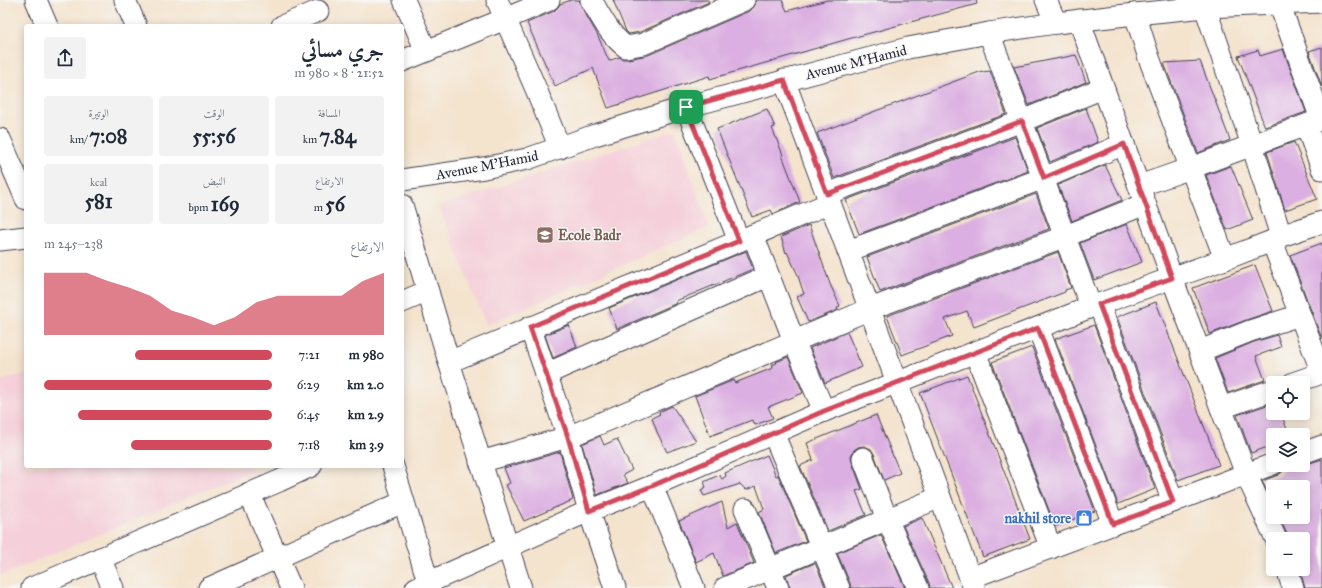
<!DOCTYPE html>
<html lang="ar">
<head>
<meta charset="utf-8">
<style>
	:root { --surface:#fff; --page:#f2f2f3; --text:#1f2937; --muted:#747a83; --accent:#d1495b }
	body { margin:0; font-family:"IM FELL Great Primer",Amiri,serif; background:var(--page); color:var(--text); direction:rtl; height:100vh; display:flex; flex-direction:column; font-size:15px; white-space:nowrap }
	* { box-sizing:border-box; margin:0 }
	p { font-size:13px; color:var(--muted) }
	.icon { flex:none; width:22px; height:22px; fill:none; stroke:currentColor; stroke-width:2; stroke-linecap:round; stroke-linejoin:round }
	.map { position:relative; flex:1; overflow:hidden; direction:ltr }
	.sheet { position:absolute; left:24px; top:24px; width:380px; height:444px; display:flex; flex-direction:column; background:var(--surface); border-radius:4px; box-shadow:0 2px 10px #0003; direction:rtl }
	.sheet>* { flex:none }
	.tools { position:absolute; left:1266px; top:376px; display:grid; gap:8px }
	.tools a { display:grid; place-items:center; width:44px; height:44px; border-radius:4px; background:var(--surface); box-shadow:0 2px 10px #0003; font-size:20px }
	.pin { position:absolute; display:grid; place-items:center; width:34px; height:34px; color:#fff; margin:-17px; border-radius:8px; box-shadow:0 2px 6px #0006 }
	.round { display:grid; place-items:center; flex:none; width:42px; height:42px; border-radius:4px; background:var(--page) }
	.summary { display:flex; align-items:center; justify-content:space-between; height:68px; padding:0 20px }
	h1 { font-size:22px; font-weight:700; line-height:30px }
	.metrics { display:grid; grid-template-columns:repeat(3,1fr); gap:6px; height:68px; padding:4px 20px }
	.metrics div { display:grid; align-content:center; border-radius:4px; background:var(--page); text-align:center }
	.metrics b { font-size:20px; font-weight:700 }
	.metrics small { font-size:11px; font-weight:400 }
	.metrics p { font-size:11px }
	.chart { height:112px; padding:8px 20px }
	.chart p { display:flex; justify-content:space-between }
	.chart svg { width:100%; height:72px; margin-top:4px; fill:var(--accent); opacity:.7 }
	ul { padding:0 20px; list-style:none; font-size:13px }
	li { display:grid; grid-template-columns:64px 48px 1fr; align-items:center; height:30px }
	li i { height:10px; border-radius:5px; background:var(--accent) }
	.map>svg:first-child { display:block }
	.built { fill:#f5cfd9 }
	.building { fill:#dbafe1 }
	.lines { fill:none; stroke-linecap:round; stroke-linejoin:round }
	.minor-casing { stroke:#423f51; stroke-width:23 }
	.minor { stroke:#fff; stroke-width:21 }
	.route-casing { stroke:#fff; stroke-width:8 }
	.route { stroke:#d1495b; stroke-width:5 }
	.labels { text-anchor:middle; stroke-width:3; stroke-linejoin:round; paint-order:stroke }
	.street-label { font-size:14px; fill:#22223b; stroke:#f6f6f2 }
	.education-label { font-size:14px; font-weight:bold; fill:#785e54; stroke:#f6f6f2; text-anchor:start }
	.shop-label { font-size:14px; font-weight:bold; fill:#366cbe; stroke:#f6f6f2; text-anchor:end }
</style>
</head>
<body>
<div class="map">
<svg width="1322" height="588" viewBox="0 0 1322 588">
	<rect width="100%" height="100%" fill="#f6f6f2"/>
	<filter id="ink" filterUnits="userSpaceOnUse"><feTurbulence type="fractalNoise" baseFrequency=".025" numOctaves="2"/><feDisplacementMap in="SourceGraphic" scale="8" xChannelSelector="R" yChannelSelector="G"/><feConvolveMatrix kernelMatrix="1 2 1 2 8 2 1 2 1" color-interpolation-filters="sRGB"/></filter>
	<filter id="wash" filterUnits="userSpaceOnUse"><feTurbulence type="fractalNoise" baseFrequency=".012" numOctaves="4" result="noise"/><feDisplacementMap in="SourceGraphic" scale="16" xChannelSelector="R" yChannelSelector="G"/><feGaussianBlur stdDeviation="0.9" result="paint"/><feColorMatrix in="noise" values="0 0 0 0 0 0 0 0 0 0 0 0 0 0 0 0 0 1.4 0 .05"/><feComposite in="paint" operator="in"/></filter>
	<g filter="url(#wash)">
		<rect width="100%" height="100%" fill="#f4e3cd"/>
		<g class="built">
			<path d="M675,130l34,97 -223,98 -47,-119z"/>
			<path d="M26,374v92h226l1,4 -253,106v-195z"/>
		</g>
		<g id="blocks">
			<g class="building">
				<path d="M571,0h8l2,6 16,28 12,27 10,-4 4,2h5l20,-4 101,-44 5,-4 2,-7h26l5,11 40,-11h149l1,4 -129,35 -138,40 -1,-3 -101,32 -15,-40 -38,18 -28,-63 27,-12 4,-4 2,-3z"/>
				<path d="M613,0h95l1,2 -69,30 -11,2 -3,-3z"/>
				<path d="M1322,47v40l-13,-36z"/>
				<path d="M1283,49l23,63 -41,15 -27,-71 20,-6 2,6z"/>
				<path d="M1076,55l10,27 -57,23 -15,-38z"/>
				<path d="M1200,61l30,79 -32,13 -34,-90z"/>
				<path d="M982,71v1l8,-1 16,43 -172,64 -17,-45z"/>
				<path d="M1086,108l12,34 -48,20 -13,-34z"/>
				<path d="M767,109l8,18 -3,1 11,27h-1l18,47 -27,12 -2,-4 -19,7 -35,-88z"/>
				<path d="M1015,137l13,34 -169,63 -13,-34z"/>
				<path d="M1294,142l23,57 -32,11 -18,-58z"/>
				<path d="M1105,165l17,35 -50,21 -14,-36z"/>
				<path d="M1231,166l22,54 -26,10 -21,-55z"/>
				<path d="M1036,194l13,35 -169,63 -13,-35z"/>
				<path d="M1127,224l15,38 -48,18 -14,-37z"/>
				<path d="M809,225l21,59 10,22 -3,2 1,2 -30,12 -11,-25 7,-3 -7,-21 -10,-21 -1,1 -5,-16z"/>
				<path d="M1322,243v96l-32,-84z"/>
				<path d="M746,251l7,18 -77,32 1,2 -60,26 -8,-21z"/>
				<path d="M1058,252l13,36 -6,2v2l-91,35 -7,-16 -22,8 7,17 -50,19 -15,-39z"/>
				<path d="M1255,265l18,46 -27,9 -36,14 -17,-46z"/>
				<path d="M1156,302l63,163 -41,15 -61,-163z"/>
				<path d="M569,325l8,22 -24,11 -8,-23z"/>
				<path d="M1094,325l61,164 -37,15 -63,-165z"/>
				<path d="M847,332l15,35 -37,16 -15,-35z"/>
				<path d="M1277,335l4,12 -25,9 9,24 -37,13 -13,-35 39,-16z"/>
				<path d="M1032,347l63,164 -40,15 -63,-164z"/>
				<path d="M788,357l15,36 -35,14 5,11 -18,7 -3,-5 -42,16 -15,-40 39,-16 1,3 38,-15 -1,-3 5,-2 -1,-1z"/>
				<path d="M967,375l63,164 -47,18 -63,-164z"/>
				<path d="M1273,403v10h8l8,22h-16v10l-22,8 -14,-38z"/>
				<path d="M672,406l24,35 -29,11 -10,-20 -5,-14 8,-4 -1,-2z"/>
				<path d="M876,415l24,58 -16,7 -10,-26 -3,-5 -7,-3 -6,1 -4,3 -3,6 1,6 10,27 -6,2 10,24 -38,16 -28,-65 13,-6 -6,-17z"/>
				<path d="M600,436l4,9 13,-6 15,31 -9,5 5,8 -31,12 -15,-51z"/>
				<path d="M560,452l13,48 -49,21 -18,-36 4,-2 -6,-15z"/>
				<path d="M767,455l9,21 2,-1 28,66 -30,12 -17,-41 5,-3 -8,-23 -10,4 -6,-6 -36,12 -3,-6 5,-3 -2,-5 15,-7 3,4 4,-3 -1,-3z"/>
				<path d="M1322,459v129h-17l-4,-14 2,-1v-34h-15l-1,-5 -8,-17h24v-30h-30v17l-11,-23 16,-6 4,-3 2,-5 7,-2 16,-1z"/>
				<path d="M722,502l6,25 9,-5 17,41 -31,13 -9,-23 -18,9 -17,-41z"/>
				<path d="M922,518l30,70h-22l-1,-5 -26,-57z"/>
				<path d="M881,535l24,53h-54l-1,-5 -13,-30z"/>
				<path d="M815,563l11,25h-36l-4,-13z"/>
			</g>
		</g>
	</g>
	<g filter="url(#ink)">
		<use href="#blocks" fill-opacity="0" stroke="#423f51" stroke-width="1"/>
		<g class="lines">
			<g class="minor-casing">
				<g id="minor">
					<path d="M36,0l11,26"/>
					<path d="M125,0l11,26"/>
					<path d="M404,0l22,51"/>
					<path d="M497,0l39,89 24,59"/>
					<path d="M591,0c10,16 19,36 35,47l17,-3 101,-44"/>
					<path d="M1046,0l10,23"/>
					<path d="M1279,3l42,116"/>
					<path d="M1205,7l47,138 29,91"/>
					<path d="M1135,14l14,44 76,201"/>
					<path d="M1079,20l93,258 49,130 25,66 30,65"/>
					<path d="M282,26l36,-15"/>
					<path d="M989,33l102,274"/>
					<path d="M402,61l103,-42 44,-19"/>
					<path d="M784,80l190,508"/>
					<path d="M686,107l53,134"/>
					<path d="M1306,125l16,44"/>
					<path d="M0,139l26,60"/>
					<path d="M402,180l82,-12 43,-9 68,-24 91,-28 222,-59 81,-15 67,-10 79,-9 70,-7 117,-5"/>
					<path d="M1139,186l52,-18 131,-49"/>
					<path d="M827,194l195,-73 81,-33"/>
					<path d="M402,205l47,157 72,226"/>
					<path d="M753,235l41,106 30,70"/>
					<path d="M0,240l26,-3"/>
					<path d="M1272,241l50,132"/>
					<path d="M848,251l196,-73 80,-34"/>
					<path d="M402,302l26,-11"/>
					<path d="M1099,304l74,198"/>
					<path d="M530,327l38,110 21,74 26,77"/>
					<path d="M1038,328l75,196"/>
					<path d="M1200,351l50,-20 50,-16"/>
					<path d="M975,352l76,196"/>
					<path d="M449,362l381,-159"/>
					<path d="M546,374l222,-98"/>
					<path d="M1293,383l29,-10"/>
					<path d="M1221,408l52,-18"/>
					<path d="M773,433l66,155"/>
					<path d="M1303,453l19,-7"/>
					<path d="M863,458l24,61 31,69"/>
					<path d="M480,462l88,-25 302,-128 196,-73 79,-32"/>
					<path d="M393,466l37,122"/>
					<path d="M652,486l42,102"/>
					<path d="M249,493l42,95"/>
					<path d="M745,509l33,79"/>
					<path d="M100,558l13,30"/>
					<path d="M1287,569l6,19"/>
					<path d="M970,578l303,-114"/>
					<path d="M32,588l247,-107 32,-15"/>
					<path d="M209,588l194,-86"/>
					<path d="M416,588l173,-77 63,-25 172,-75 267,-104 134,-48 47,-18 9,-5 41,-14"/>
					<path d="M725,588l215,-91"/>
				</g>
			</g>
			<use href="#minor" class="minor"/>
		</g>
	</g>
	<g class="lines" filter="url(#ink)">
		<g class="route-casing">
			<path id="route" d="M784,80l43,114 195,-73 22,57 80,-34 48,134 -73,26 74,198 -60,22 -75,-196 -214,83 -172,75 -63,25 -21,-74 -38,-110 209,-86 -53,-134z"/>
		</g>
		<use href="#route" class="route"/>
	</g>
	<defs>
		<g id="school-square" transform="scale(0.9)"><rect x="-9" y="-9" width="18" height="18" rx="4" fill="#8d6e63" stroke="#f6f6f2"/><path d="M0-5L7-2L0 1L-7-2ZM-4 1L0 2.5L4 1V4Q0 6-4 4Z" fill="#fff"/></g>
		<g id="shop-square" transform="scale(0.9)"><rect x="-9" y="-9" width="18" height="18" rx="4" fill="#3f7fe0" stroke="#f6f6f2"/><path d="M-5-2.5h2.3a2.7 3.5 0 0 1 5.4 0H5L5.5 6h-11ZM-1.5-2.5h3a1.5 2.3 0 0 0-3 0Z" fill="#fff"/></g>
	</defs>
	<g fill-rule="evenodd">
		<use href="#school-square" x="545" y="235"/>
		<use href="#shop-square" x="1084" y="518"/>
	</g>
	<g class="labels">
		<g class="street-label">
			<text transform="translate(856 62) rotate(-14)" y="5">Avenue M'Hamid</text>
			<text transform="translate(487 165) rotate(-11)" y="5">Avenue M'Hamid</text>
		</g>
		<g class="education-label">
			<text x="558" y="240">Ecole Badr</text>
		</g>
		<g class="shop-label">
			<text x="1071" y="523">nakhil store</text>
		</g>
	</g>
</svg>
<div class="tools">
<a><svg class="icon" aria-label="locate" viewBox="0 0 24 24"><circle cx="12" cy="12" r="6"/><path d="M12 2v4M12 18v4M2 12h4M18 12h4"/></svg></a>
<a><svg class="icon" aria-label="layers" viewBox="0 0 24 24"><path d="M12 4l9 5-9 5-9-5zM3 14l9 5 9-5"/></svg></a>
<a>+</a>
<a>−</a>
</div>
<div class="pin" style="left:686px;top:107px;background:#1e9e55"><svg class="icon" aria-label="arrive" viewBox="0 0 24 24"><path d="M6 21V4h12l-3 4 3 4H6"/></svg></div>
<section class="sheet">
<div class="summary"><div><h1>جري مسائي</h1><p>21:52 · 8 × 980 m</p></div><a class="round"><svg class="icon" aria-label="share" viewBox="0 0 24 24"><path d="M12 15V3M7 8l5-5 5 5M5 13v7h14v-7"/></svg></a></div>
<div class="metrics">
<div><p>المسافة</p><b>7.84<small> km</small></b></div>
<div><p>الوقت</p><b>55:56</b></div>
<div><p>الوتيرة</p><b>7:08<small> /km</small></b></div>
</div>
<div class="metrics">
<div><p>الارتفاع</p><b>56<small> m</small></b></div>
<div><p>النبض</p><b>169<small> bpm</small></b></div>
<div><p>kcal</p><b>581</b></div>
</div>
<div class="chart"><p><span>الارتفاع</span>238–245 m</p>
<svg viewBox="0 0 160 44" preserveAspectRatio="none"><path d="M0 44V6L10 6L20 6L30 11L40 15L50 20L60 29L70 33L80 38L90 33L100 24L110 20L120 20L130 20L140 20L150 11L160 6V44z"/></svg>
</div>
<ul>
<li><b>980 m</b>7:21<i style="width:60%"></i></li>
<li><b>2.0 km</b>6:29<i style="width:100%"></i></li>
<li><b>2.9 km</b>6:45<i style="width:85%"></i></li>
<li><b>3.9 km</b>7:18<i style="width:62%"></i></li>
</ul>
</section>
</div>
</body>
</html>
